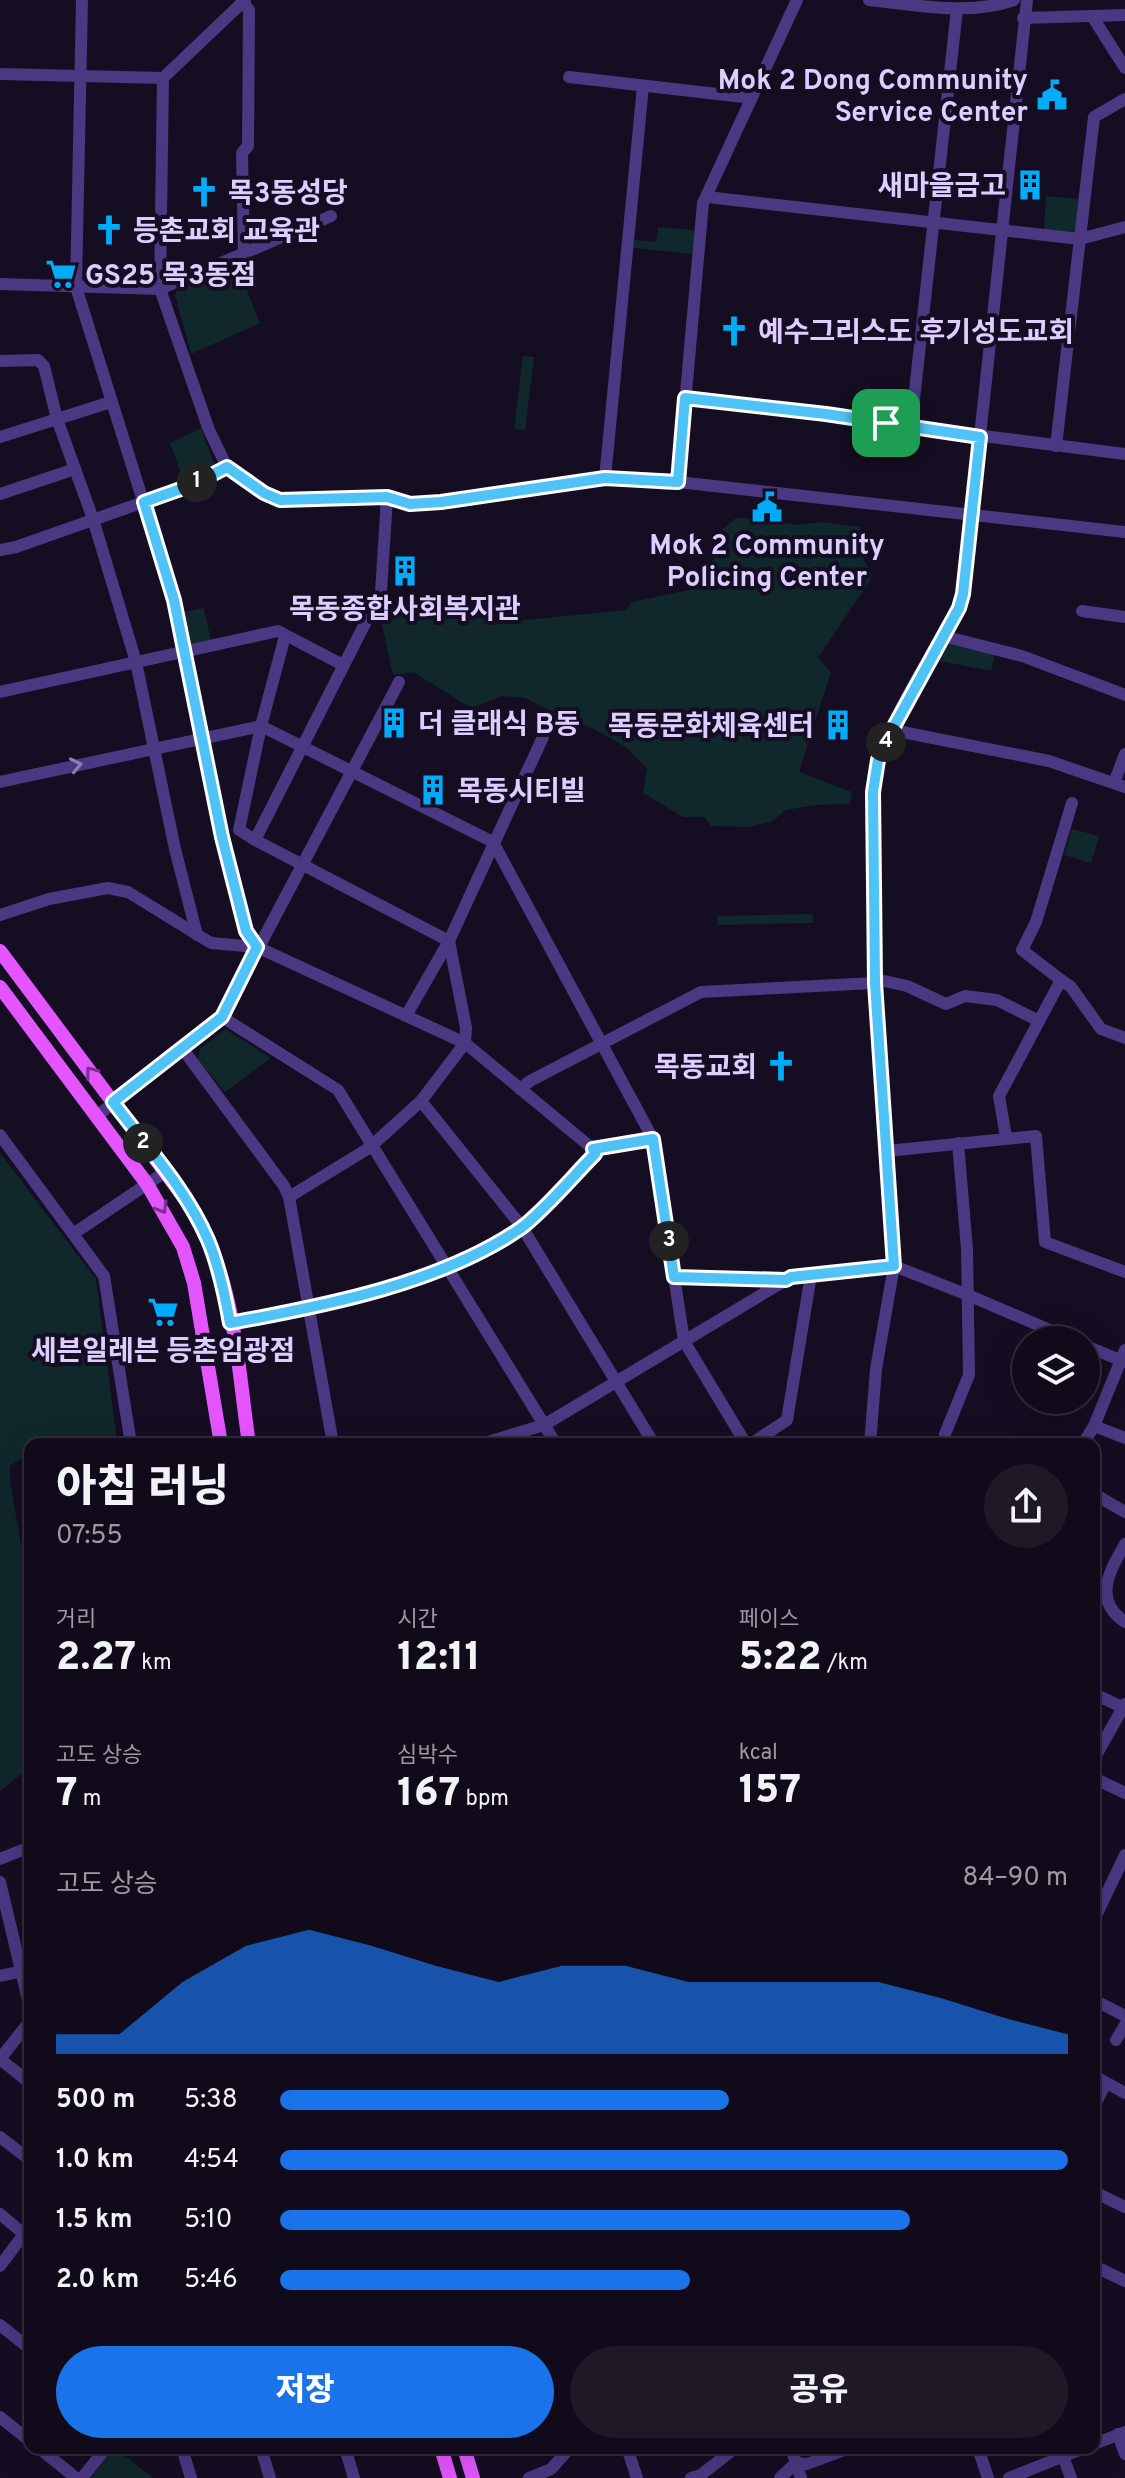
<!DOCTYPE html>
<html lang="ko">
<head>
<meta charset="utf-8">
<style>
	:root { --surface:#100a1a; --page:#1e1827; --text:#f1f3f6; --muted:#9c9aa2; --line:#302b39; --accent:#1a73e8 }
	body { margin:0; font-family:Overpass,"Noto Sans KR",sans-serif; background:var(--page); color:var(--text); height:100vh; display:flex; flex-direction:column; font-size:30px; white-space:nowrap }
	* { box-sizing:border-box; margin:0 }
	p { font-size:26px; color:var(--muted) }
	.icon { flex:none; width:44px; height:44px; fill:none; stroke:currentColor; stroke-width:2; stroke-linecap:round; stroke-linejoin:round }
	.map { position:relative; flex:1; overflow:hidden }
	.sheet { position:absolute; left:24px; top:1438px; width:1076px; height:1016px; display:flex; flex-direction:column; background:var(--surface); border-radius:16px; box-shadow:0 8px 32px #0002,0 0 0 2px var(--line) }
	.sheet>* { flex:none }
	.controls { position:absolute; left:1012px; top:1326px; display:grid; gap:16px }
	.controls a { display:grid; place-items:center; width:88px; height:88px; border-radius:50%; background:var(--surface); box-shadow:0 8px 32px #0002,0 0 0 2px var(--line); font-size:40px }
	.pin { position:absolute; display:grid; place-items:center; width:68px; height:68px; color:#fff; margin:-34px; border-radius:16px; box-shadow:0 4px 12px #0006 }
	.km { position:absolute; width:40px; height:40px; margin:-20px; border-radius:50%; background:#222; color:#fff; font-size:22px; line-height:40px; text-align:center }
	.round { display:grid; place-items:center; flex:none; width:84px; height:84px; border-radius:42px; background:var(--page) }
	.overview { display:flex; align-items:center; justify-content:space-between; height:136px; padding:0 32px }
	h1 { font-size:44px; font-weight:800; line-height:60px }
	.stats { display:grid; grid-template-columns:repeat(3,1fr); gap:12px; height:136px; padding:8px 32px }
	.stats div { display:grid; align-content:center }
	.stats b { font-size:40px; font-weight:800 }
	.stats small { font-size:22px; font-weight:400 }
	.stats p { font-size:22px }
	.chart { height:224px; padding:16px 32px }
	.chart p { display:flex; justify-content:space-between }
	.chart svg { width:100%; height:144px; margin-top:8px; fill:var(--accent); opacity:.7 }
	.button { display:flex; gap:16px; margin-top:auto; padding:16px 32px }
	.button a { flex:1; height:92px; border-radius:48px; background:var(--accent); color:#fff; font-size:32px; font-weight:800; line-height:92px; text-align:center }
	.button a+a { background:var(--page); color:var(--text) }
	ul { padding:0 32px; list-style:none; font-size:26px }
	li { display:grid; grid-template-columns:128px 96px 1fr; align-items:center; height:60px }
	li i { height:20px; border-radius:10px; background:var(--accent) }
	.map>svg:first-child { display:block }
	.green { fill:#10272c }
	.lines { fill:none; stroke-linecap:round; stroke-linejoin:round }
	.minor { stroke:#4a3882; stroke-width:12 }
	.major { stroke:#e455ff; stroke-width:14 }
	.oneway { stroke:#8d7cba }
	.oneway2 { stroke:#7c3190 }
	.route-casing { stroke:#fff; stroke-width:16 }
	.route { stroke:#4fc3f7; stroke-width:10 }
	.labels { text-anchor:middle; stroke-width:8; stroke-linejoin:round; paint-order:stroke }
	.poi-label { font-size:28px; font-weight:bold; fill:#deceff; stroke:#150d22; text-anchor:start }
</style>
</head>
<body>
<div class="map">
<svg width="1125" height="2478" viewBox="0 0 1125 2478">
	<rect width="100%" height="100%" fill="#150d22"/>
	<g class="green">
		<path d="M1046,196l32,3 -2,31 -5,3 -27,-2z"/>
		<path d="M658,227l37,3 -2,24 -60,-6 1,-8 22,2z"/>
		<path d="M236,263l24,60 -69,31 -16,-59 4,-8z"/>
		<path d="M523,356l11,1 -9,73 -11,-1z"/>
		<path d="M201,428l15,41 -31,15 -15,-41z"/>
		<path d="M736,518l34,1 27,6 25,-3 38,5 4,33 8,15 -3,7 -51,76 13,14 -32,100 53,20 -2,12 -34,1 -30,5 -15,12 -23,5 -37,-1 -7,-9h-21l-40,-24 4,-25 -21,-21 -36,-20 -34,-13 -31,-16 -22,-2 -32,12 -58,-36 -19,3 -2,-3 -11,-53 4,-14 95,-3 -5,16 30,4 121,-12 6,-8 61,-13 8,-19 13,-11 -2,-21z"/>
		<path d="M204,608l7,33 -23,5 -8,-33z"/>
		<path d="M949,644l46,9 -4,18 -51,-10z"/>
		<path d="M1072,829l27,7 -8,27 -27,-8z"/>
		<path d="M813,914v9l-96,2v-9z"/>
		<path d="M225,1029l46,29 -46,34 -27,-32 2,-11z"/>
		<path d="M0,1153l96,126 21,163 -87,2v14l-11,2 -9,6v15l20,114v172l-30,24z"/>
		<path d="M113,2448h2l38,30h-62z"/>
	</g>
	<g class="lines">
		<g class="minor">
			<path d="M82,0l-6,287 98,313 48,237 24,94 11,16"/>
			<path d="M241,0l8,10 -1,136 -6,7 2,101"/>
			<path d="M245,0l-82,78 -3,211 49,141 18,37 37,26 16,7 107,-3 23,7 31,-2 164,-24 63,6 10,-2 447,50"/>
			<path d="M869,0c48,5 99,16 145,0"/>
			<path d="M1027,0l-64,594 -4,14c-33,57 -77,118 -86,184l2,191 19,283 74,29 105,45"/>
			<path d="M1092,16l33,52"/>
			<path d="M1023,18l102,-3"/>
			<path d="M0,74l163,4"/>
			<path d="M569,77l183,21"/>
			<path d="M707,197l373,42 45,-12"/>
			<path d="M0,284l160,5 171,-73"/>
			<path d="M0,361l38,-1 6,6 13,53 36,100 43,143 39,187 22,86"/>
			<path d="M685,398l440,56"/>
			<path d="M911,427l46,-418"/>
			<path d="M0,437l111,-35"/>
			<path d="M1056,446l38,-329 31,-18"/>
			<path d="M605,478l38,-392"/>
			<path d="M678,482l25,-279 94,-203"/>
			<path d="M0,494l75,-25"/>
			<path d="M0,550l16,-3 176,-62 35,-18"/>
			<path d="M1082,611l43,6"/>
			<path d="M943,636l79,20 103,39"/>
			<path d="M0,692l278,-61 65,34"/>
			<path d="M892,730l157,31 76,26"/>
			<path d="M0,782l261,-56 232,116 160,297 31,202 62,103"/>
			<path d="M1114,783l11,-29"/>
			<path d="M255,840l-16,-10 22,-104 24,-90"/>
			<path d="M0,915l49,-16 59,-11 20,4 83,51 46,4 208,96 128,106"/>
			<path d="M875,979l32,7 39,18 19,-8 32,4 42,21"/>
			<path d="M1061,980l10,7 30,42 24,9"/>
			<path d="M406,1016l43,-75 94,-204"/>
			<path d="M222,1017l116,73 218,354"/>
			<path d="M182,1048l102,138 5,11 44,247"/>
			<path d="M520,1089l10,-8 171,-89 174,-9"/>
			<path d="M421,1101l101,126 132,217"/>
			<path d="M97,1116l125,-99 177,-335"/>
			<path d="M0,1135l104,141 27,168"/>
			<path d="M1006,1137l-7,-41 62,-116 -39,-30 14,-28 36,-119"/>
			<path d="M887,1151l149,-15 9,106 80,30"/>
			<path d="M289,1197l80,-49 52,-47 44,-58 1,-15 -17,-87 -194,-101 126,-248 6,-95"/>
			<path d="M73,1234l92,-62"/>
			<path d="M674,1277l109,3"/>
			<path d="M230,1323c93,-17 214,-41 291,-95 23,-17 53,-53 74,-74l-2,-5 60,-10"/>
			<path d="M1086,1346l39,16"/>
			<path d="M1094,1426l31,12"/>
			<path d="M481,1444l63,-19 247,-148 103,-11 -18,103 -6,75"/>
			<path d="M751,1444l36,-24 24,-145"/>
			<path d="M945,1444v-10l24,-59 -2,-126 -9,-106"/>
			<path d="M1083,1444l11,-18 31,-76"/>
			<path d="M1094,1494l31,18"/>
			<path d="M1125,1544c-15,26 -33,56 0,78"/>
			<path d="M1094,1694l28,13"/>
			<path d="M1094,1759l31,-55"/>
			<path d="M1094,1778l31,15"/>
			<path d="M0,1859l30,-12"/>
			<path d="M0,1882l30,126"/>
			<path d="M1094,1920l31,-65"/>
			<path d="M0,1976l28,-6"/>
			<path d="M1094,2000l31,16"/>
			<path d="M1116,2040l9,-15"/>
			<path d="M0,2059l30,-38"/>
			<path d="M0,2059l30,24"/>
			<path d="M1094,2076l31,17"/>
			<path d="M1094,2106l12,-23"/>
			<path d="M0,2137l30,23"/>
			<path d="M1094,2192l31,15"/>
			<path d="M0,2214l24,20 6,-1"/>
			<path d="M0,2266l24,-32"/>
			<path d="M1094,2266l31,15"/>
			<path d="M0,2325l30,24"/>
			<path d="M0,2417l30,24"/>
			<path d="M1118,2434l7,20"/>
			<path d="M1094,2444l31,-12"/>
			<path d="M39,2448l37,30"/>
			<path d="M182,2448l9,30"/>
			<path d="M261,2448l9,30"/>
			<path d="M345,2448l9,30"/>
			<path d="M627,2448l10,30"/>
			<path d="M791,2448l10,30"/>
			<path d="M978,2448l10,30"/>
			<path d="M1063,2456l8,22"/>
			<path d="M82,2478l24,-30"/>
			<path d="M529,2478l22,-9 19,-21"/>
			<path d="M691,2478l10,-3 34,-27"/>
			<path d="M780,2478l16,-15 11,1 43,-16"/>
			<path d="M1009,2478l75,-30"/>
		</g>
		<g class="major">
			<path d="M0,951l186,249c7,13 15,25 21,38 29,63 32,139 42,206"/>
			<path d="M0,987l147,197 36,63 11,36 27,161"/>
			<path d="M441,2448l9,30"/>
			<path d="M464,2448l9,30"/>
		</g>
	</g>
	<defs><path id="oneway-chevron" d="M-2-3.5L2.5 0L-2 3.5" fill="none" stroke-width="1.6" stroke-linecap="round" stroke-linejoin="round" transform="scale(2)"/></defs>
	<use class="oneway" href="#oneway-chevron" transform="translate(76 765) rotate(-12)"/>
	<g class="oneway2">
		<use href="#oneway-chevron" transform="translate(91 1072) rotate(-127)"/>
		<use href="#oneway-chevron" transform="translate(162 1208) rotate(59)"/>
	</g>
	<g class="lines">
		<g class="route-casing">
			<path id="route" d="M685,398l141,16 154,23 -17,157 -4,14 -67,122 -14,30 -5,32 2,191 19,283 -103,11 -5,3 -112,-3 -21,-138 -60,10 2,5c-21,21 -51,57 -74,74 -79,55 -197,78 -291,95 -5,-28 -11,-57 -22,-83 -22,-51 -62,-94 -95,-138l109,-85 35,-70 -11,-16 -24,-94 -48,-237 -30,-98 48,-17 35,-18 37,26 16,7 107,-3 23,7 31,-2 164,-24 73,4z"/>
		</g>
		<use href="#route" class="route"/>
	</g>
	<defs>
		<g id="civic-bare" transform="scale(2.4)"><path d="M-.6-6.5H3V-4.5H.6V-3L4-1V1h2V6H-6V1h2V-1L-.6-3ZM-1.2 2.5V6h2.4V2.5Z" fill="#00abf9" stroke="#150d22" stroke-width="2.5" paint-order="stroke"/></g>
		<g id="building-bare" transform="scale(2.4)"><path d="M-4-6H4V6H1V3H-1V6H-4ZM-2.5-4.3h1.7v1.8h-1.7ZM.8-4.3h1.7v1.8H.8ZM-2.5-1h1.7V.8h-1.7ZM.8-1h1.7V.8H.8Z" fill="#00abf9" stroke="#150d22" stroke-width="2.5" paint-order="stroke"/></g>
		<g id="church-bare" transform="scale(2.4)"><path d="M-1.2-6h2.4v3.5h3.3v2.4h-3.3V6h-2.4V-.1h-3.3v-2.4h3.3Z" fill="#00abf9" stroke="#150d22" stroke-width="2.5" paint-order="stroke"/></g>
		<g id="supermarket-bare" transform="scale(2.4)"><path d="M-6-5.5h2.5l.6 2H6L4.5 2H-2.5L-4.4-4H-6ZM-1.5 3.2a1.3 1.3 0 1 0 .1 0ZM3 3.2a1.3 1.3 0 1 0 .1 0Z" fill="#00abf9" stroke="#150d22" stroke-width="2.5" paint-order="stroke"/></g>
	</defs>
	<g fill-rule="evenodd">
		<use href="#civic-bare" x="1052" y="95"/>
		<use href="#building-bare" x="1030" y="185"/>
		<use href="#church-bare" x="204" y="192"/>
		<use href="#church-bare" x="109" y="230"/>
		<use href="#supermarket-bare" x="61" y="274"/>
		<use href="#church-bare" x="734" y="331"/>
		<use href="#civic-bare" x="767" y="507"/>
		<use href="#building-bare" x="405" y="571"/>
		<use href="#building-bare" x="394" y="723"/>
		<use href="#building-bare" x="838" y="725"/>
		<use href="#building-bare" x="433" y="790"/>
		<use href="#church-bare" x="781" y="1066"/>
		<use href="#supermarket-bare" x="163" y="1312"/>
	</g>
	<g class="labels">
		<g class="poi-label">
			<text x="1028" y="89" text-anchor="end">Mok 2 Dong Community<tspan x="1028" dy="32">Service Center</tspan></text>
			<text x="1006" y="195" text-anchor="end">새마을금고</text>
			<text x="228" y="202">목3동성당</text>
			<text x="133" y="240">등촌교회 교육관</text>
			<text x="85" y="284">GS25 목3동점</text>
			<text x="758" y="341">예수그리스도 후기성도교회</text>
			<text x="767" y="554" text-anchor="middle">Mok 2 Community<tspan x="767" dy="32">Policing Center</tspan></text>
			<text x="405" y="618" text-anchor="middle">목동종합사회복지관</text>
			<text x="418" y="733">더 클래식 B동</text>
			<text x="814" y="735" text-anchor="end">목동문화체육센터</text>
			<text x="457" y="800">목동시티빌</text>
			<text x="757" y="1076" text-anchor="end">목동교회</text>
			<text x="163" y="1360" text-anchor="middle">세븐일레븐 등촌임광점</text>
		</g>
	</g>
</svg>
<div class="controls">
<a><svg class="icon" aria-label="layers" viewBox="0 0 24 24"><path d="M12 4l9 5-9 5-9-5zM3 14l9 5 9-5"/></svg></a>
</div>
<div class="pin" style="left:886px;top:423px;background:#1e9e55"><svg class="icon" aria-label="arrive" viewBox="0 0 24 24"><path d="M6 21V4h12l-3 4 3 4H6"/></svg></div>
<b class="km" style="left:197px;top:482px">1</b>
<b class="km" style="left:143px;top:1143px">2</b>
<b class="km" style="left:669px;top:1241px">3</b>
<b class="km" style="left:886px;top:742px">4</b>
<section class="sheet">
<div class="overview"><div><h1>아침 러닝</h1><p>07:55</p></div><a class="round"><svg class="icon" aria-label="share" viewBox="0 0 24 24"><path d="M12 15V3M7 8l5-5 5 5M5 13v7h14v-7"/></svg></a></div>
<div class="stats">
<div><p>거리</p><b>2.27<small> km</small></b></div>
<div><p>시간</p><b>12:11</b></div>
<div><p>페이스</p><b>5:22<small> /km</small></b></div>
</div>
<div class="stats">
<div><p>고도 상승</p><b>7<small> m</small></b></div>
<div><p>심박수</p><b>167<small> bpm</small></b></div>
<div><p>kcal</p><b>157</b></div>
</div>
<div class="chart"><p><span>고도 상승</span>84–90 m</p>
<svg viewBox="0 0 160 44" preserveAspectRatio="none"><path d="M0 44V38L10 38L20 22L30 11L40 6L50 11L60 17L70 22L80 17L90 17L100 22L110 22L120 22L130 22L140 27L150 33L160 38V44z"/></svg>
</div>
<ul>
<li><b>500 m</b>5:38<i style="width:57%"></i></li>
<li><b>1.0 km</b>4:54<i style="width:100%"></i></li>
<li><b>1.5 km</b>5:10<i style="width:80%"></i></li>
<li><b>2.0 km</b>5:46<i style="width:52%"></i></li>
</ul>
<div class="button"><a>저장</a><a>공유</a></div>
</section>
</div>
</body>
</html>
